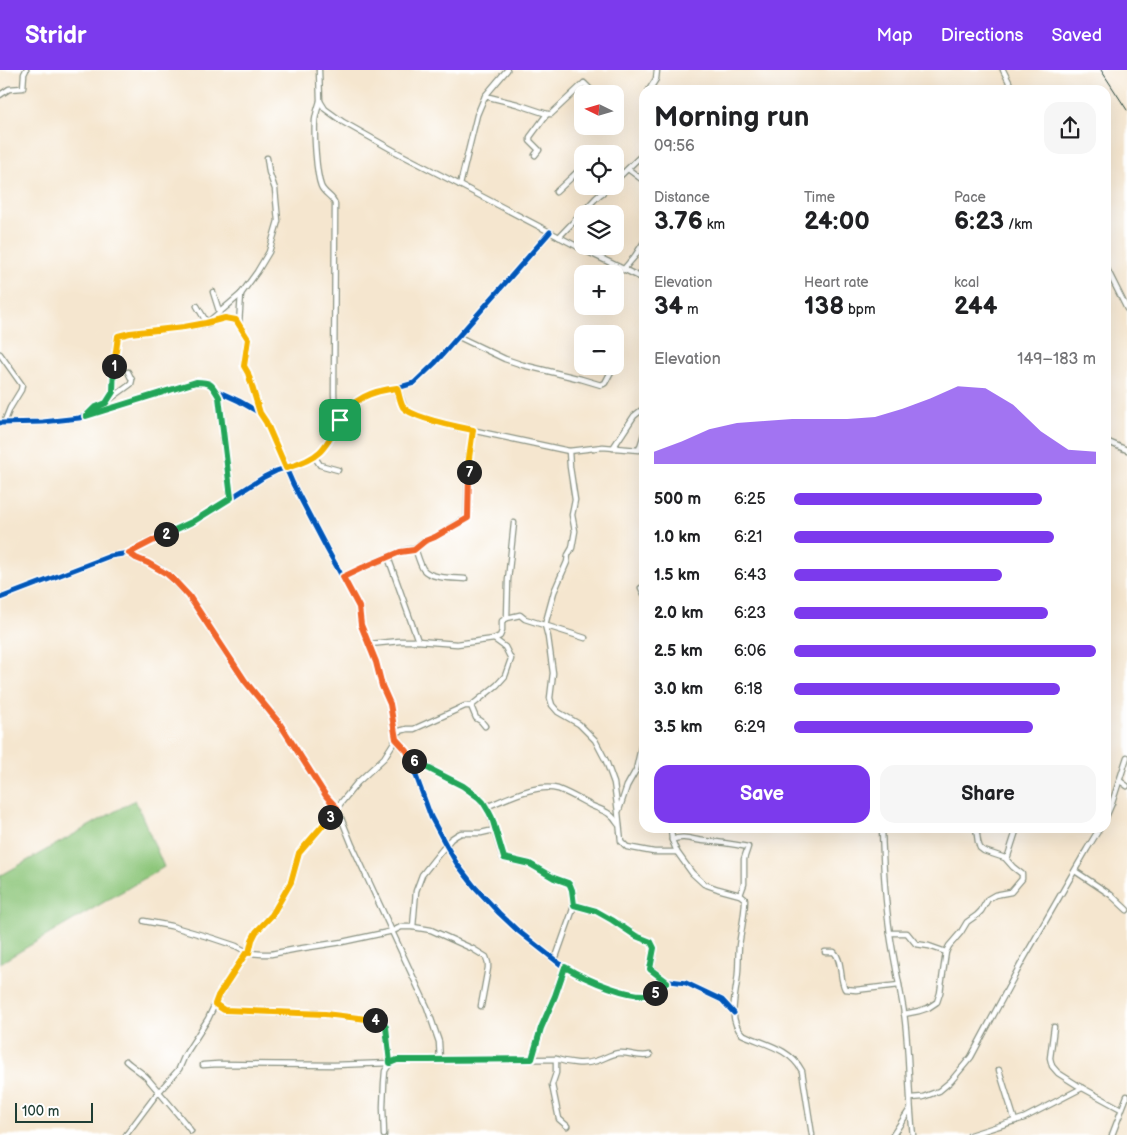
<!DOCTYPE html>
<html lang="en">
<head>
<meta charset="utf-8">
<style>
	:root { --surface:#fff; --page:#f6f6f6; --text:#202124; --muted:#757577; --accent:#7c3aed }
	body { margin:0; font-family:"Balsamiq Sans",sans-serif; background:var(--page); color:var(--text); height:100vh; display:flex; flex-direction:column; font-size:19px; white-space:nowrap }
	* { box-sizing:border-box; margin:0 }
	p { font-size:16px; color:var(--muted) }
	.icon { flex:none; width:28px; height:28px; fill:none; stroke:currentColor; stroke-width:2; stroke-linecap:round; stroke-linejoin:round }
	.map { position:relative; flex:1; overflow:hidden }
	.details { position:absolute; left:639px; top:15px; width:472px; height:748px; display:flex; flex-direction:column; background:var(--surface); border-radius:15px; box-shadow:0 5px 20px #0002 }
	.details>* { flex:none }
	.needle { width:32px; rotate:275deg }
	.controls { position:absolute; left:574px; top:15px; display:grid; gap:10px }
	.controls a { display:grid; place-items:center; width:50px; height:50px; border-radius:10px; background:var(--surface); box-shadow:0 5px 20px #0002; font-size:25px }
	.scale { position:absolute; left:15px; bottom:12px; width:78px; box-sizing:border-box; padding-left:5px; border:2px solid #1f3d34; border-top:0; font-size:14px; line-height:18px; white-space:nowrap; color:#1f3d34; -webkit-text-stroke:4px #fff; paint-order:stroke }
	.pin { position:absolute; display:grid; place-items:center; width:42px; height:42px; color:#fff; margin:-21px; border-radius:10px; box-shadow:0 2px 8px #0006 }
	.km { position:absolute; width:25px; height:25px; margin:-12px; border-radius:50%; background:#222; color:#fff; font-size:14px; line-height:25px; text-align:center }
	.round { display:grid; place-items:center; flex:none; width:52px; height:52px; border-radius:15px; background:var(--page) }
	.headline { display:flex; align-items:center; justify-content:space-between; height:85px; padding:0 15px }
	h1 { font-size:28px; font-weight:600; line-height:38px }
	.figures { display:grid; grid-template-columns:repeat(3,1fr); gap:8px; height:85px; padding:5px 15px }
	.figures div { display:grid; align-content:center }
	.figures b { font-size:25px; font-weight:600 }
	.figures small { font-size:14px; font-weight:400 }
	.figures p { font-size:14px }
	.chart { height:140px; padding:10px 15px }
	.chart p { display:flex; justify-content:space-between }
	.chart svg { width:100%; height:90px; margin-top:5px; fill:var(--accent); opacity:.7 }
	.action { display:flex; gap:10px; margin-top:auto; padding:10px 15px }
	.action a { flex:1; height:58px; border-radius:15px; background:var(--accent); color:#fff; font-size:20px; font-weight:600; line-height:58px; text-align:center }
	.action a+a { background:var(--page); color:var(--text) }
	ul { padding:0 15px; list-style:none; font-size:16px }
	li { display:grid; grid-template-columns:80px 60px 1fr; align-items:center; height:38px }
	li i { height:12px; border-radius:6px; background:var(--accent) }
	header { display:flex; align-items:center; gap:30px; box-sizing:border-box; height:70px; padding:0 25px; background:var(--accent); color:#fff }
	header strong { font-size:24px }
	nav { display:flex; gap:28px; margin-inline-start:auto; font-size:18px }
	.map>svg:first-child { display:block }
	.green { fill:#8dc67a; stroke:#568257 }
	.lines { fill:none; stroke-linecap:round; stroke-linejoin:round }
	.minor-casing { stroke:#8a9282; stroke-width:7 }
	.minor { stroke:#fff; stroke-width:4.5 }
	.rail { stroke:#1f3d34; stroke-width:1 }
	.cycleway-casing { stroke:#fff; stroke-width:8 }
	.cycleway { stroke:#0057b8; stroke-width:5 }
	.split-1-casing { stroke:#fff; stroke-width:10 }
	.split-2-casing { stroke:#fff; stroke-width:10 }
	.split-3-casing { stroke:#fff; stroke-width:10 }
	.split-4-casing { stroke:#fff; stroke-width:10 }
	.split-5-casing { stroke:#fff; stroke-width:10 }
	.split-6-casing { stroke:#fff; stroke-width:10 }
	.split-7-casing { stroke:#fff; stroke-width:10 }
	.split-8-casing { stroke:#fff; stroke-width:10 }
	.split-1 { stroke:#f5b400; stroke-width:6 }
	.split-2 { stroke:#22a559; stroke-width:6 }
	.split-3 { stroke:#f0652b; stroke-width:6 }
	.split-4 { stroke:#f5b400; stroke-width:6 }
	.split-5 { stroke:#22a559; stroke-width:6 }
	.split-6 { stroke:#22a559; stroke-width:6 }
	.split-7 { stroke:#f0652b; stroke-width:6 }
	.split-8 { stroke:#f5b400; stroke-width:6 }
</style>
</head>
<body>
<header>
<strong>Stridr</strong>
<nav><a>Map</a><a>Directions</a><a>Saved</a></nav>
</header>
<div class="map">
<svg width="1127" height="1065" viewBox="0 0 1127 1065">
	<rect width="100%" height="100%" fill="#fff"/>
	<filter id="ink" filterUnits="userSpaceOnUse"><feTurbulence type="fractalNoise" baseFrequency=".02" numOctaves="2"/><feDisplacementMap in="SourceGraphic" scale="10" xChannelSelector="R" yChannelSelector="G"/><feConvolveMatrix kernelMatrix="1 2 1 2 8 2 1 2 1" color-interpolation-filters="sRGB"/></filter>
	<filter id="wash" filterUnits="userSpaceOnUse"><feTurbulence type="fractalNoise" baseFrequency=".0096" numOctaves="4" result="noise"/><feDisplacementMap in="SourceGraphic" scale="20" xChannelSelector="R" yChannelSelector="G"/><feGaussianBlur stdDeviation="1.12" result="paint"/><feColorMatrix in="noise" values="0 0 0 0 0 0 0 0 0 0 0 0 0 0 0 0 0 1.4 0 .05"/><feComposite in="paint" operator="in"/></filter>
	<g filter="url(#wash)">
		<rect width="100%" height="100%" fill="#f5e6cf"/>
		<path class="green" d="M135,730l29,67 -164,96v-87z"/>
	</g>
	<g filter="url(#ink)">
		<g class="lines">
			<g class="minor-casing">
				<g id="minor">
					<path d="M319,0l1,31 5,8 18,13 55,31 62,32 124,65 60,29"/>
					<path d="M1003,0l10,20"/>
					<path d="M649,20l7,-11 1,-9"/>
					<path d="M0,25l9,-6 14,-1 1,-14 2,-4"/>
					<path d="M485,26l32,8 30,10h4l33,-31 11,11"/>
					<path d="M320,31c-2,6 -4,12 -5,19 -1,14 1,53 6,66 3,8 12,10 14,18l-1,190 1,16 5,11"/>
					<path d="M535,85l4,-5 -9,-9v-4l17,-23"/>
					<path d="M628,99l16,12"/>
					<path d="M615,111l29,-28"/>
					<path d="M460,115l17,-70 8,-19 22,-26"/>
					<path d="M596,116l6,7"/>
					<path d="M556,122l16,-15 4,-4 5,-1 1,2"/>
					<path d="M559,167l37,-39 14,-12"/>
					<path d="M1106,197l21,42"/>
					<path d="M623,200l12,-14 9,-14"/>
					<path d="M213,222l6,19"/>
					<path d="M197,236l10,17 18,-5 11,2 12,19 -4,27 4,7 12,40"/>
					<path d="M239,254l2,-30"/>
					<path d="M459,267l46,22 18,6 58,14 20,6 4,-2 9,-17"/>
					<path d="M615,279c4,6 3,10 0,16"/>
					<path d="M0,284l22,31 -1,5 -11,18 -6,15"/>
					<path d="M397,318l7,19 7,6 19,7 32,8 107,23 34,-4 36,3 5,-16"/>
					<path d="M215,321l4,6 12,101"/>
					<path d="M109,330l22,-16 1,-4 -4,-8"/>
					<path d="M87,344l7,-6 12,-5 7,-11 2,-37 2,-19 13,-3 54,-6 23,-4 34,-29 16,-22 12,-20 9,-31 -3,-32 -6,-17 -2,-14"/>
					<path d="M0,353l43,-1 36,-4 117,-36h10l6,3 3,5 24,11 21,12 6,9 27,62 34,65 32,58 2,18 15,37 6,25 8,17 6,35 11,12 24,66 15,28 11,19 17,22 25,27 18,17 43,34 15,9 30,13 23,7 14,2h8l4,-2 12,-10 4,-2 16,2 36,17 12,13"/>
					<path d="M1106,371l21,9"/>
					<path d="M613,378l21,-32 10,-8"/>
					<path d="M569,381l1,16 5,33 -3,15 3,16 -3,17 -4,7 -1,7 -13,30 -9,33 3,12 5,36 -3,25 2,7 6,7 21,12 16,16 11,21 8,22 4,29 3,29 6,6 27,5h23"/>
					<path d="M314,386l6,9 18,5"/>
					<path d="M414,480l11,-9 10,-4 32,-19 1,-53 5,-34"/>
					<path d="M129,483l6,5 24,10 8,6 9,8 13,14 56,85 35,43 46,72 11,12 15,37 75,162 12,35 1,18"/>
					<path d="M388,487l30,84"/>
					<path d="M343,507c11,-5 60,-29 69,-28 1,0 2,1 4,2 2,6 4,13 7,18 7,10 32,9 42,10"/>
					<path d="M641,518l3,6"/>
					<path d="M0,528l110,-42 19,-3 65,-32 26,-16 44,-28 12,-6 30,-10 16,-10 7,-9 16,-31 13,-11 8,-4 15,-6 16,-2 17,-5 21,-20 115,-131"/>
					<path d="M507,548l13,-3 5,4 60,19"/>
					<path d="M370,574l30,-3h18l39,3 37,-5 6,-3 2,-5v-10l5,-3 1,-38 6,-57"/>
					<path d="M471,636l26,-21 8,-9 6,-17 -6,-12 -11,-8"/>
					<path d="M396,662l11,-3h7l51,-23h6l5,12 5,3 4,5"/>
					<path d="M411,689l52,27 15,11 5,5 6,10 14,46 27,6 24,14 10,3 7,4 3,20 -2,7 -17,48"/>
					<path d="M1120,711l7,5"/>
					<path d="M486,737c20,-8 50,-24 72,-18 11,4 21,10 32,16 13,6 20,6 28,19"/>
					<path d="M619,740l8,-24 9,-16 6,-27 2,-29"/>
					<path d="M1106,747l6,-14 15,-46"/>
					<path d="M671,758l1,12 5,12 15,21 12,11 14,5 22,6 5,4c0,16 -4,31 -6,47 -1,11 0,23 -2,35 -2,17 -9,38 5,53 21,10 48,14 60,37l10,64"/>
					<path d="M882,758c1,35 3,71 8,106 4,27 10,53 14,79 6,41 4,82 9,122"/>
					<path d="M672,770c11,-5 21,0 32,1 16,1 29,3 44,6l-4,12v25l-4,11"/>
					<path d="M1007,789l10,-31"/>
					<path d="M1075,801l36,24 16,15"/>
					<path d="M574,835l22,6 16,9 25,16 14,6 3,6 -3,21 16,13"/>
					<path d="M144,851l27,5 41,12 24,8 13,7 13,1h9l26,-5 45,-7 51,-11 8,-4h12l18,3 42,19 13,8 2,6v5l-7,38"/>
					<path d="M413,857l3,-36 6,-16 15,-19 14,-17 6,-4 4,-2h20l13,-3"/>
					<path d="M890,863h17l9,11 13,2 17,6"/>
					<path d="M825,882h9c9,9 5,26 11,37l11,1 43,-5"/>
					<path d="M904,944l15,-3 9,-3 9,-6 3,-9 6,-41 3,-6 12,-14 6,-10 10,-7 4,-4 7,-12 7,-4 16,-3 11,-13v-5l-9,-7 -8,-9 -21,-7 -4,-3 -2,-6 -2,-14"/>
					<path d="M1054,957l-4,31 2,8 6,7 19,12 44,24"/>
					<path d="M532,989l9,-31 14,-33 10,-28"/>
					<path d="M556,989v14l-4,12 7,34 8,7"/>
					<path d="M126,991c6,6 16,11 22,18 14,17 30,34 43,52"/>
					<path d="M203,995l15,-1 116,1 56,-2 7,-3h30l129,-1c12,4 28,6 40,2 8,-2 14,-7 23,-8 10,-1 20,5 31,2"/>
					<path d="M999,1000l16,51"/>
					<path d="M911,1028l12,-1 16,-6 12,-10 20,-24 52,-97 64,-111 13,-21"/>
					<path d="M126,1065l30,-40 23,-26 6,-14 23,-36 7,-15"/>
					<path d="M384,1065l-1,-28 1,-24 1,-12 5,-8 -3,-30 -1,-6 -3,-4 -15,-4 -43,-5 -100,-3 -10,-7 3,-8 28,-43h3l3,-13 4,-8 16,-17 19,-33 8,-29 16,-18 42,-52 27,-25 12,-19"/>
					<path d="M893,1065l17,-26"/>
					<path d="M970,1065l54,-17 58,-30"/>
					<path d="M1112,1065l15,-39"/>
				</g>
			</g>
			<use href="#minor" class="minor"/>
			<path class="rail" d="M1101,0l26,40"/>
			<g class="cycleway-casing">
				<g id="cycleway">
					<path d="M0,353l43,-1 36,-4 117,-36h10l6,3 3,5 24,11 21,12 6,9 27,62 34,65 32,58 2,18 15,37 6,25 8,17 6,35 11,12 24,66 15,28 11,19 17,22 25,27 18,17 43,34 15,9 30,13 23,7 14,2h8l4,-2 12,-10 4,-2 16,2 36,17 12,13"/>
					<path d="M0,528l110,-42 19,-3 65,-32 26,-16 44,-28 12,-6 30,-10 16,-10 7,-9 16,-31 13,-11 8,-4 15,-6 16,-2 17,-5 21,-20 115,-131"/>
				</g>
			</g>
			<use href="#cycleway" class="cycleway"/>
		</g>
	</g>
	<g class="lines" filter="url(#ink)">
		<g class="split-1-casing">
			<path id="split-1" d="M114,296l4,-30 12,-3 54,-6 22,-4 19,-5 11,2 12,19 -4,27 4,7 12,40 6,9 20,46c33,-9 39,-18 54,-48"/>
		</g>
		<g class="split-2-casing">
			<path id="split-2" d="M114,296l-1,26 -7,11 -12,5 -8,8 110,-34c16,0 16,3 23,15l12,101 -37,23 -28,13"/>
		</g>
		<g class="split-3-casing">
			<path id="split-3" d="M166,464l-37,19 7,5 12,5 19,11 9,8 13,14 56,85 35,43 46,72 11,12 -7,9"/>
		</g>
		<g class="split-4-casing">
			<path id="split-4" d="M330,747l-31,36 -8,29 -19,33 -16,17 -4,8 -3,13h-3l-28,43 -3,8 9,6 101,4 50,6"/>
		</g>
		<g class="split-5-casing">
			<path id="split-5" d="M375,950l8,3 3,4 4,36 7,-3h30l105,-1 9,-31 14,-32 10,-29c18,11 71,35 90,26"/>
		</g>
		<g class="split-6-casing">
			<path id="split-6" d="M414,691l49,25 15,11 5,5 6,10 3,6 12,40 26,6 24,14 14,5 2,2 2,5 2,15 22,6 16,9 24,16 15,6 3,6 -4,21 17,13 -12,11"/>
		</g>
		<g class="split-7-casing">
			<path id="split-7" d="M414,691l-4,-2 -3,-8 -11,-12 -6,-35 -8,-18 -6,-24 -15,-37 -2,-18 -16,-30 19,-9 38,-16 14,-2 11,-9 10,-4 33,-19 1,-46"/>
		</g>
		<g class="split-8-casing">
			<path id="split-8" d="M340,350c13,-22 32,-29 57,-32 2,6 3,14 6,19 9,11 55,20 70,23l-5,35 1,7"/>
		</g>
		<use href="#split-1" class="split-1"/>
		<use href="#split-2" class="split-2"/>
		<use href="#split-3" class="split-3"/>
		<use href="#split-4" class="split-4"/>
		<use href="#split-5" class="split-5"/>
		<use href="#split-6" class="split-6"/>
		<use href="#split-7" class="split-7"/>
		<use href="#split-8" class="split-8"/>
	</g>
</svg>
<div class="controls">
<a><svg class="needle" viewBox="-14 -14 28 28"><path d="M0-13l5 13h-10z" fill="#e53935"/><path d="M0 13l5-13h-10z" fill="#757577"/></svg></a>
<a><svg class="icon" aria-label="locate" viewBox="0 0 24 24"><circle cx="12" cy="12" r="6"/><path d="M12 2v4M12 18v4M2 12h4M18 12h4"/></svg></a>
<a><svg class="icon" aria-label="layers" viewBox="0 0 24 24"><path d="M12 4l9 5-9 5-9-5zM3 14l9 5 9-5"/></svg></a>
<a>+</a>
<a>−</a>
</div>
<div class="scale">100 m</div>
<div class="pin" style="left:340px;top:350px;background:#1e9e55"><svg class="icon" aria-label="arrive" viewBox="0 0 24 24"><path d="M6 21V4h12l-3 4 3 4H6"/></svg></div>
<b class="km" style="left:114px;top:296px">1</b>
<b class="km" style="left:166px;top:464px">2</b>
<b class="km" style="left:330px;top:747px">3</b>
<b class="km" style="left:375px;top:950px">4</b>
<b class="km" style="left:655px;top:923px">5</b>
<b class="km" style="left:414px;top:691px">6</b>
<b class="km" style="left:469px;top:402px">7</b>
<section class="details">
<div class="headline"><div><h1>Morning run</h1><p>09:56</p></div><a class="round"><svg class="icon" aria-label="share" viewBox="0 0 24 24"><path d="M12 15V3M7 8l5-5 5 5M5 13v7h14v-7"/></svg></a></div>
<div class="figures">
<div><p>Distance</p><b>3.76<small> km</small></b></div>
<div><p>Time</p><b>24:00</b></div>
<div><p>Pace</p><b>6:23<small> /km</small></b></div>
</div>
<div class="figures">
<div><p>Elevation</p><b>34<small> m</small></b></div>
<div><p>Heart rate</p><b>138<small> bpm</small></b></div>
<div><p>kcal</p><b>244</b></div>
</div>
<div class="chart"><p><span>Elevation</span>149–183 m</p>
<svg viewBox="0 0 160 44" preserveAspectRatio="none"><path d="M0 44V38L10 33L20 27L30 24L40 23L50 22L60 22L70 22L80 21L90 17L100 12L110 6L120 7L130 15L140 28L150 37L160 38V44z"/></svg>
</div>
<ul>
<li><b>500 m</b>6:25<i style="width:82%"></i></li>
<li><b>1.0 km</b>6:21<i style="width:86%"></i></li>
<li><b>1.5 km</b>6:43<i style="width:69%"></i></li>
<li><b>2.0 km</b>6:23<i style="width:84%"></i></li>
<li><b>2.5 km</b>6:06<i style="width:100%"></i></li>
<li><b>3.0 km</b>6:18<i style="width:88%"></i></li>
<li><b>3.5 km</b>6:29<i style="width:79%"></i></li>
</ul>
<div class="action"><a>Save</a><a>Share</a></div>
</section>
</div>
</body>
</html>
